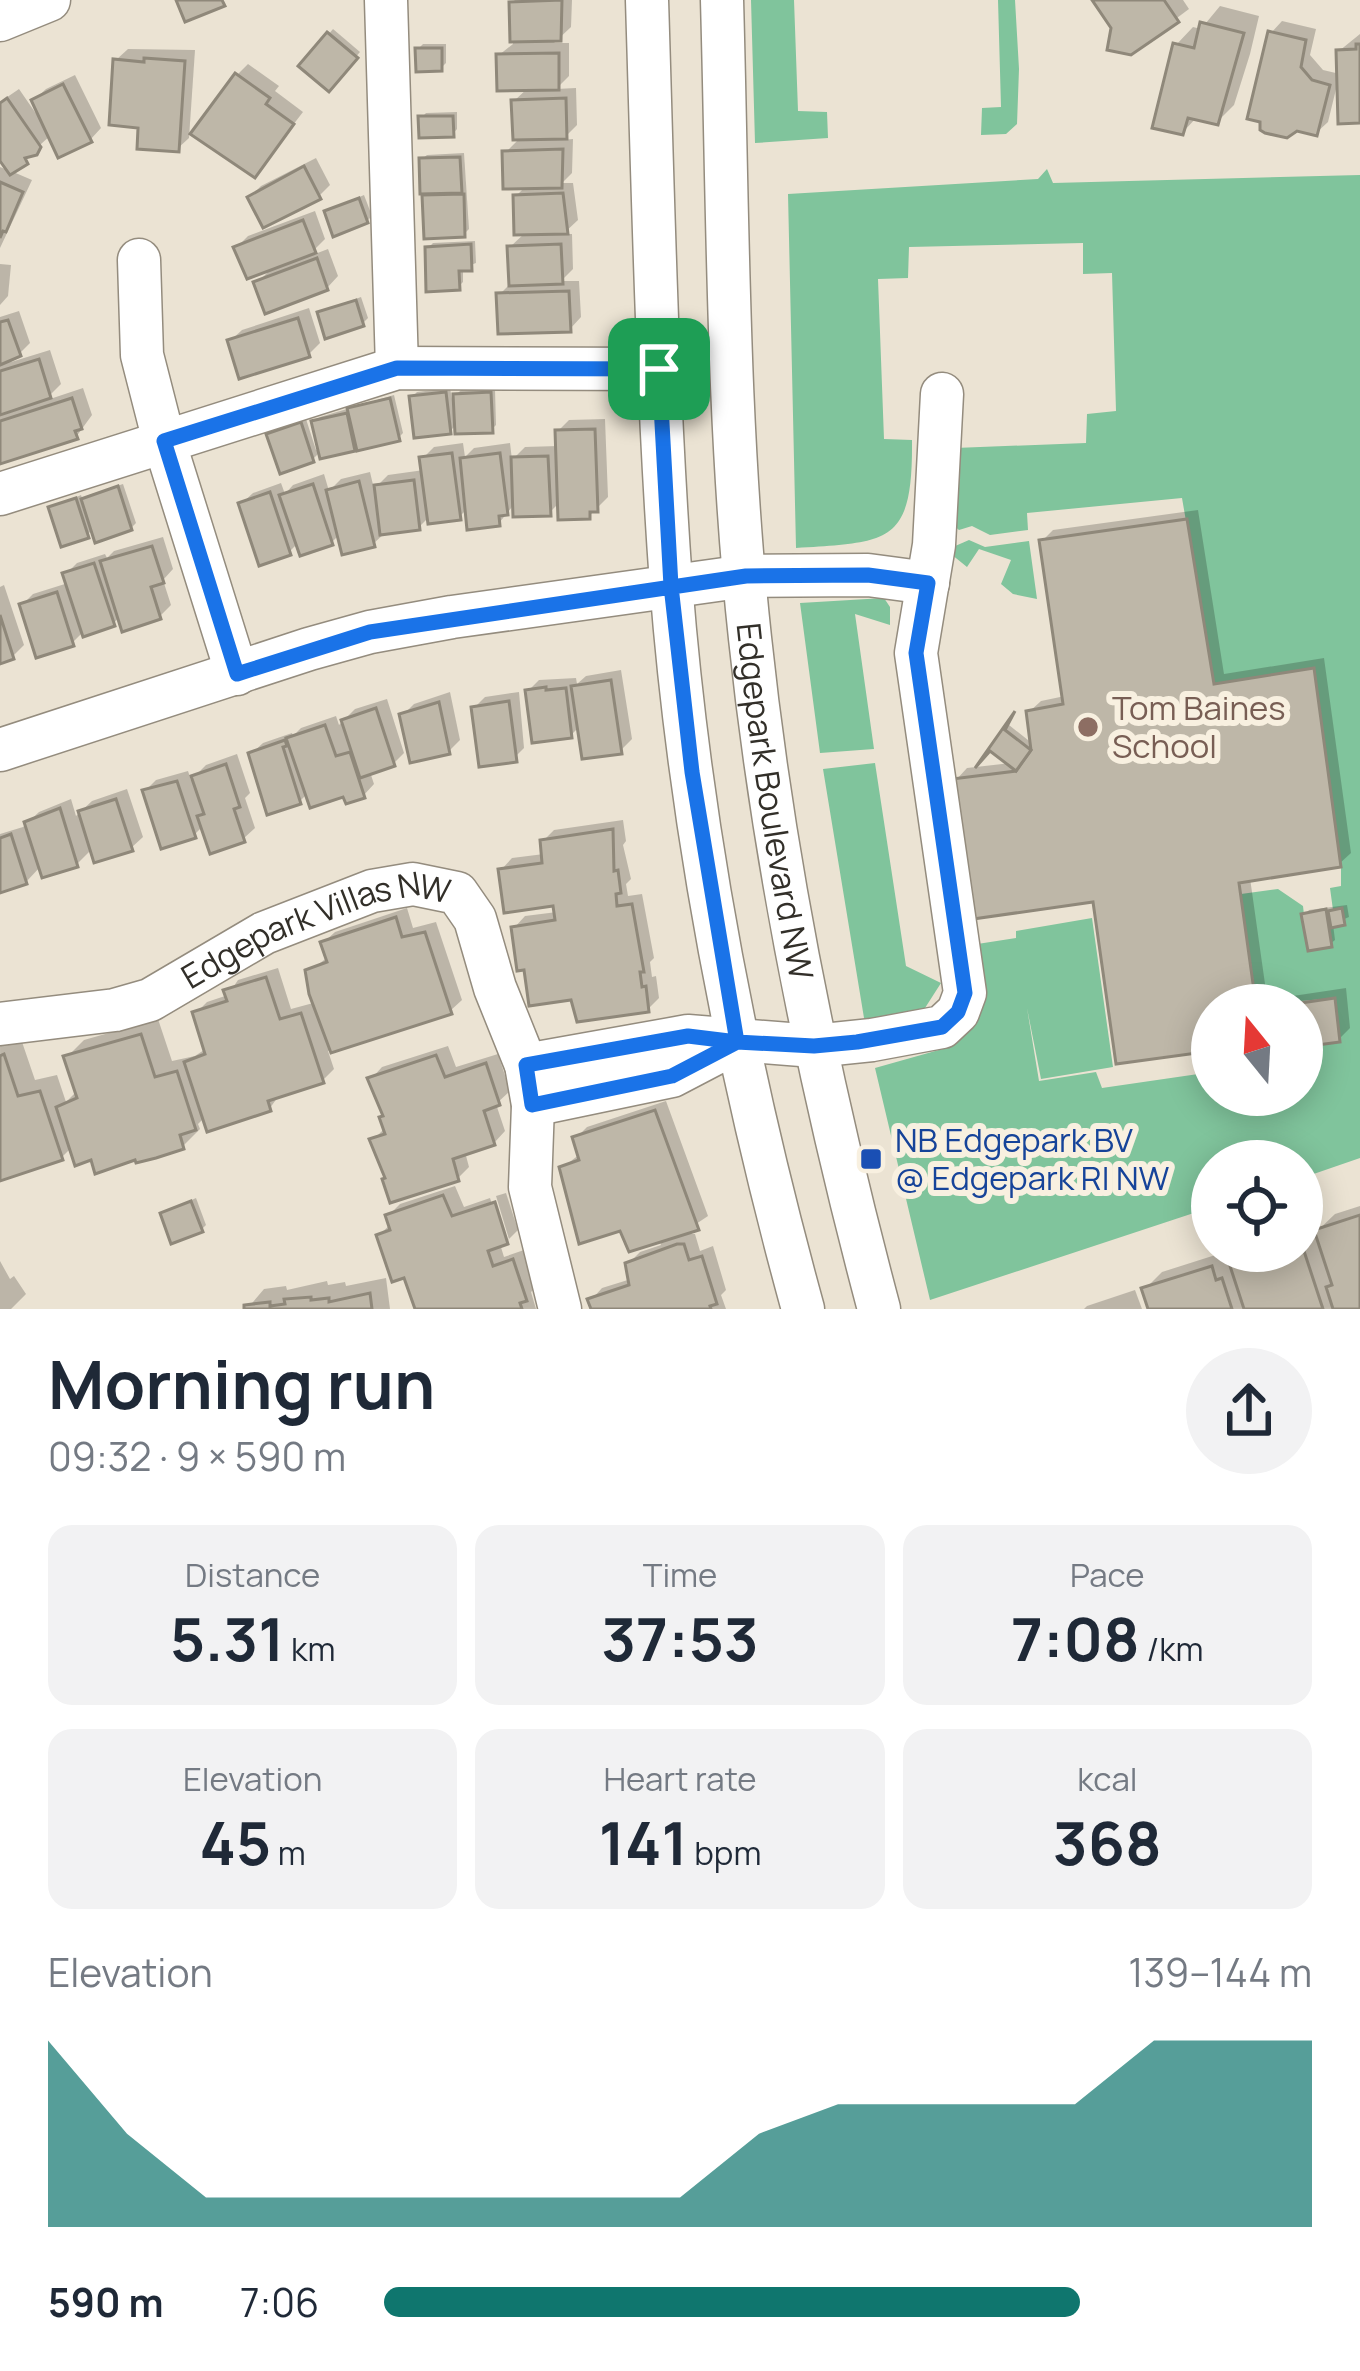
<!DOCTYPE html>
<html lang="en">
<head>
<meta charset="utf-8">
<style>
	:root { --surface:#fff; --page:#f2f2f3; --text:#1f2937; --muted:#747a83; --accent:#0f766e }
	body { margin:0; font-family:Manrope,sans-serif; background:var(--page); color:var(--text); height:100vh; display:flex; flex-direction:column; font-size:45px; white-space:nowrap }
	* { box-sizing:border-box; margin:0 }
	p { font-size:39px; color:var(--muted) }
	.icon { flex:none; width:66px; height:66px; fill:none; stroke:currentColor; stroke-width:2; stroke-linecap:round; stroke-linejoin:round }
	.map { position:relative; height:1309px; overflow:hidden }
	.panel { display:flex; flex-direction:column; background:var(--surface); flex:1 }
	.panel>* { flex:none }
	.needle { width:78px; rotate:342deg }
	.tools { position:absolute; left:1191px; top:984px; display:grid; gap:24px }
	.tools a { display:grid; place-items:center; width:132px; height:132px; border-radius:50%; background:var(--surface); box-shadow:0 6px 30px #0003; font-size:60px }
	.pin { position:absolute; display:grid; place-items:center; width:102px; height:102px; color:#fff; margin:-51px; border-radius:24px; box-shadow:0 6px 18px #0006 }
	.round { display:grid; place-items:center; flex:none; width:126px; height:126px; border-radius:63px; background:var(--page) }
	.headline { display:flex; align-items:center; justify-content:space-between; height:204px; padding:0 48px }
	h1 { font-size:66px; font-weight:700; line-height:90px }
	.stats { display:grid; grid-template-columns:repeat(3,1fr); gap:18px; height:204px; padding:12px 48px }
	.stats div { display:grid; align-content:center; border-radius:24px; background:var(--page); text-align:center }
	.stats b { font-size:60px; font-weight:700 }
	.stats small { font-size:33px; font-weight:400 }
	.stats p { font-size:33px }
	.chart { height:336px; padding:24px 48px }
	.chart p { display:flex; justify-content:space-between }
	.chart svg { width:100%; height:216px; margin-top:12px; fill:var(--accent); opacity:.7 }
	ul { padding:0 48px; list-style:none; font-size:39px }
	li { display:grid; grid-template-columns:192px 144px 1fr; align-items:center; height:90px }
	li i { height:30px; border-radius:15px; background:var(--accent) }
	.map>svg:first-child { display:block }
	.green { fill:#80c49c }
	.shadow { fill:#0003 }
	.building { fill:#beb7a8; stroke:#8f887a; stroke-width:3 }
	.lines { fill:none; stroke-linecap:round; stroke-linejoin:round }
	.minor-casing { stroke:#948c7e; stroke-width:45 }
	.minor { stroke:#fff; stroke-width:42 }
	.route-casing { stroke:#fff; stroke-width:24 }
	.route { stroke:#1a73e8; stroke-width:15 }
	.education-dot { fill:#8d6e63; stroke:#f8f0e0; stroke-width:4.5 }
	.transit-dot { fill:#1a4fb4; stroke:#f8f0e0; stroke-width:4.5 }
	.labels { text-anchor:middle; stroke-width:12; stroke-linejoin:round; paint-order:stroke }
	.education-label { font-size:33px; fill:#785e54; stroke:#f8f0e0; text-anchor:start }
	.street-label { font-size:33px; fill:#322f29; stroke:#f8f0e0 }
	.transit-label { font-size:33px; fill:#164399; stroke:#f8f0e0; text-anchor:start }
</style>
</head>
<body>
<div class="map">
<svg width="1360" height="1309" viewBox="0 0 1360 1309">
	<rect width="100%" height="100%" fill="#ebe3d3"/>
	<g class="green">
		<path d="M751,0h43l4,111 29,1 1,26 -73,5z"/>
		<path d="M998,0h17l4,69 -2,55 -11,10 -25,1 1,-27 19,-1z"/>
		<path d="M1047,169l6,14 307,-8v983l-58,20v-17h-90v46l-282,93 -55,-232 78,-22 22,-23 -4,-78 45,-7v-7l76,-13 21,149 -72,12 -14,-71 12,73 57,-9 6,16 110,-16v23h90v-48l38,-6 -6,-43 -77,7 -16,-111 37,-5 25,17 5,44 23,-3 -2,-20 16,-3 -3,-15 -9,1 -3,-22 11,-2v-19l-27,-199 -100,16 -32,-186 -155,15 1,17 -38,5 -18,-9 -13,4 -7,-6 3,-76 131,-5 1,-29 29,-3 -4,-138 -29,1v-31l-174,4 -1,31 -30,1 6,160 28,1c1,104 -22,102 -116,108l-8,-354 250,-15z"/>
		<path d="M969,540l16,7 44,-6 8,58 -24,-5 -12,-10 10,-24 -32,-11 -12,18 -21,-17z"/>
		<path d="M884,598l6,9v18l-35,-11 19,135 -54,4 -20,-150z"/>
		<path d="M875,763l31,203 35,17 -16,25 -60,16 -42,-255z"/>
	</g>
	<g class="shadow">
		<path d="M515,0h57l-1,27 -17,16h15v33l-13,13 20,-1 1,37 -15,15 11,-1 -1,34 -10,10h11l5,37 -15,14h9l1,35 -12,12h18l2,36 -11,12 -71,-34 12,-12 -1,-36 16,-15 -10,-36 10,-10 -21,-33 16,-16 -7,-36 14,-13 -29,-33 14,-11 -1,-41z"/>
		<path d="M1096,0h87l6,9 -58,43z"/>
		<path d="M1220,6l39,10 -9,38 -16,51 -17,17 -20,-5 -14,15 -7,-87 17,-18 8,2z"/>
		<path d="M1282,21l34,8 -6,26 13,15 17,4 -1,-23 21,-17v86l-22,-39 -10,41 -12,11 -45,-100z"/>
		<path d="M333,29l27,23 -31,36 -27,-22z"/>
		<path d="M423,44h23v19l-5,5 -23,-19z"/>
		<path d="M128,49l67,1 -6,88 -12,11 -61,-89z"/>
		<path d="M248,64l31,22 -4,5 28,21 -48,62 -18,-99z"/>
		<path d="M75,75l26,53 -11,12 -39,-5 -40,36 21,9 -32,68v-81l10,4 -10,-15v-54l19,-13 20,29 3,-2 -8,-16 12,-11z"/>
		<path d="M457,112v17l-4,5 -32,-16 5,-5z"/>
		<path d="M464,153l5,76 -5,5 -37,1 -5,-76 5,-4z"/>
		<path d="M316,158l14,27 -11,11 -69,1 11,-11z"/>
		<path d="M364,195l8,21 -5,5 -40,-10z"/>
		<path d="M315,211l10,28 -18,18 21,-8 10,27 -11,12 -70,-5 18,-18 -38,-18 11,-11z"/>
		<path d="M475,241l1,22 -13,5v14l-5,5 -30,-39 5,-5z"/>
		<path d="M0,264l11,1 -3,31 -8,9z"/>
		<path d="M361,297l7,21 -5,5 -43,-11z"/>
		<path d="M309,308l11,35 -11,11 -79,-13 12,-11z"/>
		<path d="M19,311l11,32 -19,19 39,-12 11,34 -17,17 39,-13 9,27 -16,22 -76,22v-43l7,-7 -7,2v-94z"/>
		<path d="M450,388l2,11 9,-9 34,-1 1,36 -5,5 -34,-6 -7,7 -38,-34 5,-5z"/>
		<path d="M394,395l9,38 -5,5 -76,18 -1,-5 -8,8 -43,-24 36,-16 10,31 5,-1 -6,-27 5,-5z"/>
		<path d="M605,419l3,78 -19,19 -29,-14 -11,11 -33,-11 -17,21 -31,-15 -9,9 -29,-1 -11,11 -34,6 -12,11 -33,-10 -8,8 -34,1 -9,9 -48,-48 12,-11 28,-10 4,11 8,-9 31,-11 5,17 12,-12 29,-7 4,17 14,-14 36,-5 -1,-12 11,-11 29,-4 2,14 9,-9 36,-5 2,17 13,-13 33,-1v-15l11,-11z"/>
		<path d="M123,484l13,39 -5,5h-37l-7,7 -35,-27 29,-13 2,6 6,-6z"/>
		<path d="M1198,510l26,164 100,-16 27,195 -12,11 -89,14 18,127h-56v43l-117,-150 -139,-118 11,-12 44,-5 -6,-33 4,-5 24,19 -4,-32 12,-11 24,-5 -23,-155 11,-11z"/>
		<path d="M163,537l10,32 -10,11 8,25 -11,11h-40l-7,8 -29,7 -12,12 -50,-38 11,-11 35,-11 -2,-9 11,-11 28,-9 2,4 7,-7z"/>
		<path d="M4,585l20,60 -11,11 -13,5v-74z"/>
		<path d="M621,670l11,69 -12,12 -40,-25 -9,9 -43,-44 11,-11 37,-2 1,6 9,-8z"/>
		<path d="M450,692l10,48 -11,11 -46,-36 11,-11z"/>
		<path d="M519,692l5,56 -11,11 -39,-51 11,-11z"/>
		<path d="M387,699l17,54 -11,11 -23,8 4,12 -11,12 -55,-3 -8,8 -49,-47 12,-11 29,-10 1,3 8,-8 35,-12 3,9 16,-16z"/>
		<path d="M237,754l13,39 -5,5 10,30 -12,11 -39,-14 -10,10 -49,-44 11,-11 32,-9 3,9 15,-15z"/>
		<path d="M127,789l16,48 -12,11h-38l-16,16 -36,2 -15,16 -26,8v-56l23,-7 16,-15 32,-13 5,17 16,-15z"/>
		<path d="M623,820l3,21 -3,4 8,34 -5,5 2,12 14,-2 12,64 -4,4 2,15 4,-1 3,22 -11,11 -74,-12 -48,-31 -12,-38 11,-12 32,-4 -2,-10 -54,-32 11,-12 32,-4 -1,-13 11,-11z"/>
		<path d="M1347,905l2,12 -16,7 2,16 -5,4 -25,-29 4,-5z"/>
		<path d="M407,908l6,20 23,-6 26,78 -12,11 -122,40 6,18 -11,11 -43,14 -10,14 -65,9 -7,7 2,5 -17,17 -90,10 -21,-9 -11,11 -60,20 -1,-133 21,-6 14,41 22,-5 9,27 12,-12 -11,-33 17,-17 74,-21 14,42 23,-5 12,-8 -11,-35 11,-11 21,-7 10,-15 40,-12 13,41 26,-7 -10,-29 21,-16 -5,-14 12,-11z"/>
		<path d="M1346,988l4,40 -11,11 -37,5v-39h-24l8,-8z"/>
		<path d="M448,1046l8,21 42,-13 12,37 -14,13 9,27 -11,12 -29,9 4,15 -11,11 -70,-1 -15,-37 13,-13 -1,-12 -14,-36 11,-12z"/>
		<path d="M666,1101l42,115 -27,18h14l5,17 13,-5 13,44 -5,5 5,14h-132l-3,-9 11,-12 29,-9 -3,-15 12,-12 21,-7 -2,-6 -37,-12 -60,-59 18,-14 -4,-16 11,-11z"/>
		<path d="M455,1186l9,21 26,-9 13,41h6l-9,5 4,13 20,-7 12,37 -5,5 5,17h-118l-12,-35 -27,-39 12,-11 -3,-8 12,-12z"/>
		<path d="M506,1193l12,37 -9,9 -13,-43z"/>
		<path d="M196,1198l10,27 -5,5 -38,-17z"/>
		<path d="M1360,1206v103h-209l-6,-20 17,-17 66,-21 6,15 10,-10 14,-5h44v-14l11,-2 22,-21z"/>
		<path d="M0,1261l10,18 4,-3 12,18 -15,15h-11z"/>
		<path d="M386,1278l4,31h-143l17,-20 22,-3 1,4 40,-9 1,4 17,-3 1,4z"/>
		<path d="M1135,1290l7,19h-58l3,-3z"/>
	</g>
	<g class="building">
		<path d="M176,0h46l3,6 -40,16z"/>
		<path d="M562,0l-1,41 -51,1 -1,-40z"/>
		<path d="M1092,0h72l15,22 -48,33 -24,-5 4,-22z"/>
		<path d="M1200,22l44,11 -26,92 -30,-7 -5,17 -31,-7 21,-85 21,5z"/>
		<path d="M1268,31l38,9 -5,27 11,13 18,5 -13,51 -20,-5 -10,7 -22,-5 -5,-3v-8l-13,-3z"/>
		<path d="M327,32l31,26 -29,34 -31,-26z"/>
		<path d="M1356,44h4v79l-22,1 -2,-74 20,-1z"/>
		<path d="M415,48h27v23l-26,1z"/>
		<path d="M559,53v37l-62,1 -1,-37z"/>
		<path d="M144,58l41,3 -6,91 -42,-3 1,-21 -29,-3 4,-66 31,3z"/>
		<path d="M235,73l35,25 -4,6 28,20 -39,54 -65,-44z"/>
		<path d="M63,84l29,58 -34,16 -27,-58z"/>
		<path d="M7,98l34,49 -4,8 -12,3 3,6 -18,11 -10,-14v-58z"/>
		<path d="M566,98l1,41 -54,1 -2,-40z"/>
		<path d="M418,116h35l1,21 -35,1z"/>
		<path d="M563,149l-1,39 -59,1 -1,-38z"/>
		<path d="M460,157l2,36 -42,1 -1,-36z"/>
		<path d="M304,166l17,33 -58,29 -16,-31z"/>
		<path d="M0,182l23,10 -17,40 -3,-1 -3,7z"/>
		<path d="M563,193l5,41 -54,1 -1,-40z"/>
		<path d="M464,194l1,43 -41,2 -2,-44z"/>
		<path d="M359,198l9,25 -35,14 -9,-26z"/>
		<path d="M303,220l13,33 -69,26 -14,-32z"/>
		<path d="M471,244l1,27h-13l1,19 -34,2 -1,-45z"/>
		<path d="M561,244l2,40 -54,2 -2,-40z"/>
		<path d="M317,258l11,32 -63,24 -12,-32z"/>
		<path d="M569,291l2,41 -73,2 -2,-41z"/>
		<path d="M356,300l8,26 -39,13 -8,-27z"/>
		<path d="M298,318l12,39 -71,22 -12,-39z"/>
		<path d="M8,320l13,36 -21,9v-43z"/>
		<path d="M39,359l12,39 -51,17v-44z"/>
		<path d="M446,392l5,42 -37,4 -5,-42z"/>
		<path d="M491,392l2,41 -38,1 -2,-40z"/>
		<path d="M72,398l10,31 -7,2 3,8 -78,25v-43z"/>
		<path d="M390,398l10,43 -43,10 -10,-43z"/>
		<path d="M347,413l8,38 -35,8 -9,-38z"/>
		<path d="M301,422l13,40 -34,12 -14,-40z"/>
		<path d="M595,429l3,83h-8v7l-32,1 -3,-90z"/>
		<path d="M452,453l9,67 -33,4 -9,-67z"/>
		<path d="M500,453l8,62 -9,1 1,10 -33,4 -7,-72z"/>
		<path d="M548,456l3,60 -38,1 -2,-60z"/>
		<path d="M414,480l6,50 -40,5 -6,-50z"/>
		<path d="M359,481l16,66 -33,8 -16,-65z"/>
		<path d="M313,484l20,61 -33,11 -21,-61z"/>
		<path d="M118,486l14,44 -37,13 -14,-44z"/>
		<path d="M270,492l21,63 -32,11 -21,-63z"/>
		<path d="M76,498l13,40 -28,9 -13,-40z"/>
		<path d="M1187,519l27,165 100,-16 27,199 -102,16 17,122h-44v46l-96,13 -23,-162 -120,17 -21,-140 64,-8 15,-21 -5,-39 37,-7 -24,-164z"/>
		<path d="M152,546l12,37 -13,4 10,32 -39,13 -22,-71z"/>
		<path d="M94,563l21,63 -32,11 -21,-64z"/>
		<path d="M57,592l17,54 -38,12 -17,-54z"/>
		<path d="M0,615l14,44 -14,5z"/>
		<path d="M611,680l11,74 -40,5 -11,-73z"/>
		<path d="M546,687v3l20,-2 6,50 -40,5 -7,-53z"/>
		<path d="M509,701l8,61 -38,5 -8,-60z"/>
		<path d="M439,702l11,52 -40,9 -11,-49z"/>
		<path d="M376,708l19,58 -35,12 -19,-58z"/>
		<path d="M1015,711l-10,19 26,20 -15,21 -26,-20 -15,17z"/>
		<path d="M325,725l11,31 14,-4 15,46 -19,6 -3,-7 -33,11 -24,-70z"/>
		<path d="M285,740l2,6 -4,1 18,57 -34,11 -19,-62z"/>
		<path d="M226,764l14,43 -6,2 11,33 -35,12 -13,-38 7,-2 -13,-38z"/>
		<path d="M177,781l19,57 -35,11 -19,-59z"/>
		<path d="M116,799l17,52 -39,12 -16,-52z"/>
		<path d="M60,808l18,59 -36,11 -18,-56z"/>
		<path d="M613,829l1,42 4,-1 3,23 -5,1 1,12 15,-2 12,68h-4l2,15 4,-1 3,26 -72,10 -6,-22 -42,6 -5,-36 -7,1 -6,-44 44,-7 -2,-14 -49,7 -6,-44 44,-6 -2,-23z"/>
		<path d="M11,834l16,50 -27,9v-55z"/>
		<path d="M1342,908l3,17 -14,3 -3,-17z"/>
		<path d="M1326,909l6,38 -24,4 -7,-37z"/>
		<path d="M396,917l6,20 23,-5 27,82 -121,39 -22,-59 -4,-24 22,-8 -7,-20z"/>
		<path d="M266,977l14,42 21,-6 23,70 -56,18 3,10 -64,21 -23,-70 21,-8 -13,-42 35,-11 -4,-11z"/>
		<path d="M1335,998l5,44 -38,5v-42h-15z"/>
		<path d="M141,1034l14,43 22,-6 19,59 -16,5 4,14 -28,9 -20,5 -1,-3 -40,14 -4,-14 -16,6 -19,-59 21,-9 -14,-42z"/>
		<path d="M4,1054l14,42 22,-5 23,69 -63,21v-125z"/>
		<path d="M436,1055l9,22 41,-14 14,42 -16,6 11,34 -42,14 6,22 -69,22 -8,-24 3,-1 -16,-39 16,-5 -6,-17 4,-1 -16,-38z"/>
		<path d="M655,1110l44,120 -70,22 -9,-21 -41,13 -20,-77 20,-7 -7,-23z"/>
		<path d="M443,1195l9,21 43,-14 13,42 -20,7 5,15 20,-7 14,42 -7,2 2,6h-107l-11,-31 -12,4 -16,-47 14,-5 -5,-15z"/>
		<path d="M191,1201l12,31 -32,12 -11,-31z"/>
		<path d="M1360,1215v94h-27l-7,-22 6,-2 -18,-55z"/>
		<path d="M677,1244h7l5,16 13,-4 15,48 -7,2 1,3h-120l-4,-10 42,-14 -4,-22z"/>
		<path d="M1302,1245l21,64h-79l-14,-43 46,-15h26z"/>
		<path d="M1212,1266l4,14 6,-2 10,31h-84l-7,-21z"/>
		<path d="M370,1293l2,16h-128v-4l26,-3v4l15,-2 -1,-5 27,-2v3l18,-2v4z"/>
	</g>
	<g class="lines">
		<g class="minor-casing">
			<g id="minor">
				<path d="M386,0l11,368"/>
				<path d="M647,0c6,194 10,389 24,583 19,245 67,490 132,726"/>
				<path id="s1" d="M722,0c6,212 5,427 28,638 24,227 70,450 129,671"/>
				<path d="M0,20l49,-20"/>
				<path d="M139,260l3,95 22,86 73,233"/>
				<path d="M0,494l397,-126 262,1"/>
				<path d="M0,750l309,-101 61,-17 82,-15 294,-41 122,-1 60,8"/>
				<path id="s2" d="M0,1024l115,-14 35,-10 114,-67 108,-42 41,-7 44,9 18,26 20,69 31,77 7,40 -3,82 30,122"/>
				<path d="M526,1065l162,-29 126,10 58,-6 70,-13 16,-15 7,-19 -49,-340 18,-108 8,-151"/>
				<path d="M533,1105l139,-29 65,-34"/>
			</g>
		</g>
		<use href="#minor" class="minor"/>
	</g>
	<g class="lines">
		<g class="route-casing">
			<path id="route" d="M659,369l12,217 21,186 45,270 -49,-6 -162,29 6,40 140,-29 65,-34 77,4 43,-4 85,-15 16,-15 7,-19 -49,-340 12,-70 -60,-8 -122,1 -376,56 -133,42 -73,-233 233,-73 262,1"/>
		</g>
		<use href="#route" class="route"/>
	</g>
	<circle class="education-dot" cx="1088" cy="727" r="12"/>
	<rect class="transit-dot" x="859" y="1147" width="24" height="24" rx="6"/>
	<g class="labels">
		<g class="education-label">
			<text x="1112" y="720">Tom Baines<tspan x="1112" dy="38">School</tspan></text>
		</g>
		<g class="street-label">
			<text dy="12" stroke="none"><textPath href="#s1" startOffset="804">Edgepark Boulevard NW</textPath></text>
			<text dy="12" stroke="none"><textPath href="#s2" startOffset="336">Edgepark Villas NW</textPath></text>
		</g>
		<g class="transit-label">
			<text x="895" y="1152">NB Edgepark BV<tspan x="895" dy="38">@ Edgepark RI NW</tspan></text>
		</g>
	</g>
</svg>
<div class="tools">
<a><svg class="needle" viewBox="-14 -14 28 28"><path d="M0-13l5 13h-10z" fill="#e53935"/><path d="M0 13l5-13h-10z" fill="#747a83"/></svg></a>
<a><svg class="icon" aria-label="locate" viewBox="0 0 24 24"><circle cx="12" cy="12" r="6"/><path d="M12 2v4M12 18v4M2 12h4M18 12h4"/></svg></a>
</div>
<div class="pin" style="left:659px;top:369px;background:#1e9e55"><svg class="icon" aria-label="arrive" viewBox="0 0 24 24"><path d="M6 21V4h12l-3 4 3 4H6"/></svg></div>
</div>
<section class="panel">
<div class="headline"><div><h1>Morning run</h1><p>09:32 · 9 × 590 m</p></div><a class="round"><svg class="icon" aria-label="share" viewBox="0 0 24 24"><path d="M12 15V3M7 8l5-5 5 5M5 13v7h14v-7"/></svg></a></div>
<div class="stats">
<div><p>Distance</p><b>5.31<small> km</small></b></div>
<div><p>Time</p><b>37:53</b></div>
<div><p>Pace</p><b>7:08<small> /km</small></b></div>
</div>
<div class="stats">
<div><p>Elevation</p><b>45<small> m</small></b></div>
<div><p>Heart rate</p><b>141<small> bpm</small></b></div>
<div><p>kcal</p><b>368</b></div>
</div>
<div class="chart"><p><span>Elevation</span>139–144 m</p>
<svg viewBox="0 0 160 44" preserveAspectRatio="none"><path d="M0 44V6L10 25L20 38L30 38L40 38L50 38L60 38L70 38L80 38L90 25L100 19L110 19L120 19L130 19L140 6L150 6L160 6V44z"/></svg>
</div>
<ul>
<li><b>590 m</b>7:06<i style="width:75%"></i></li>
</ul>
</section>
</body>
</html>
